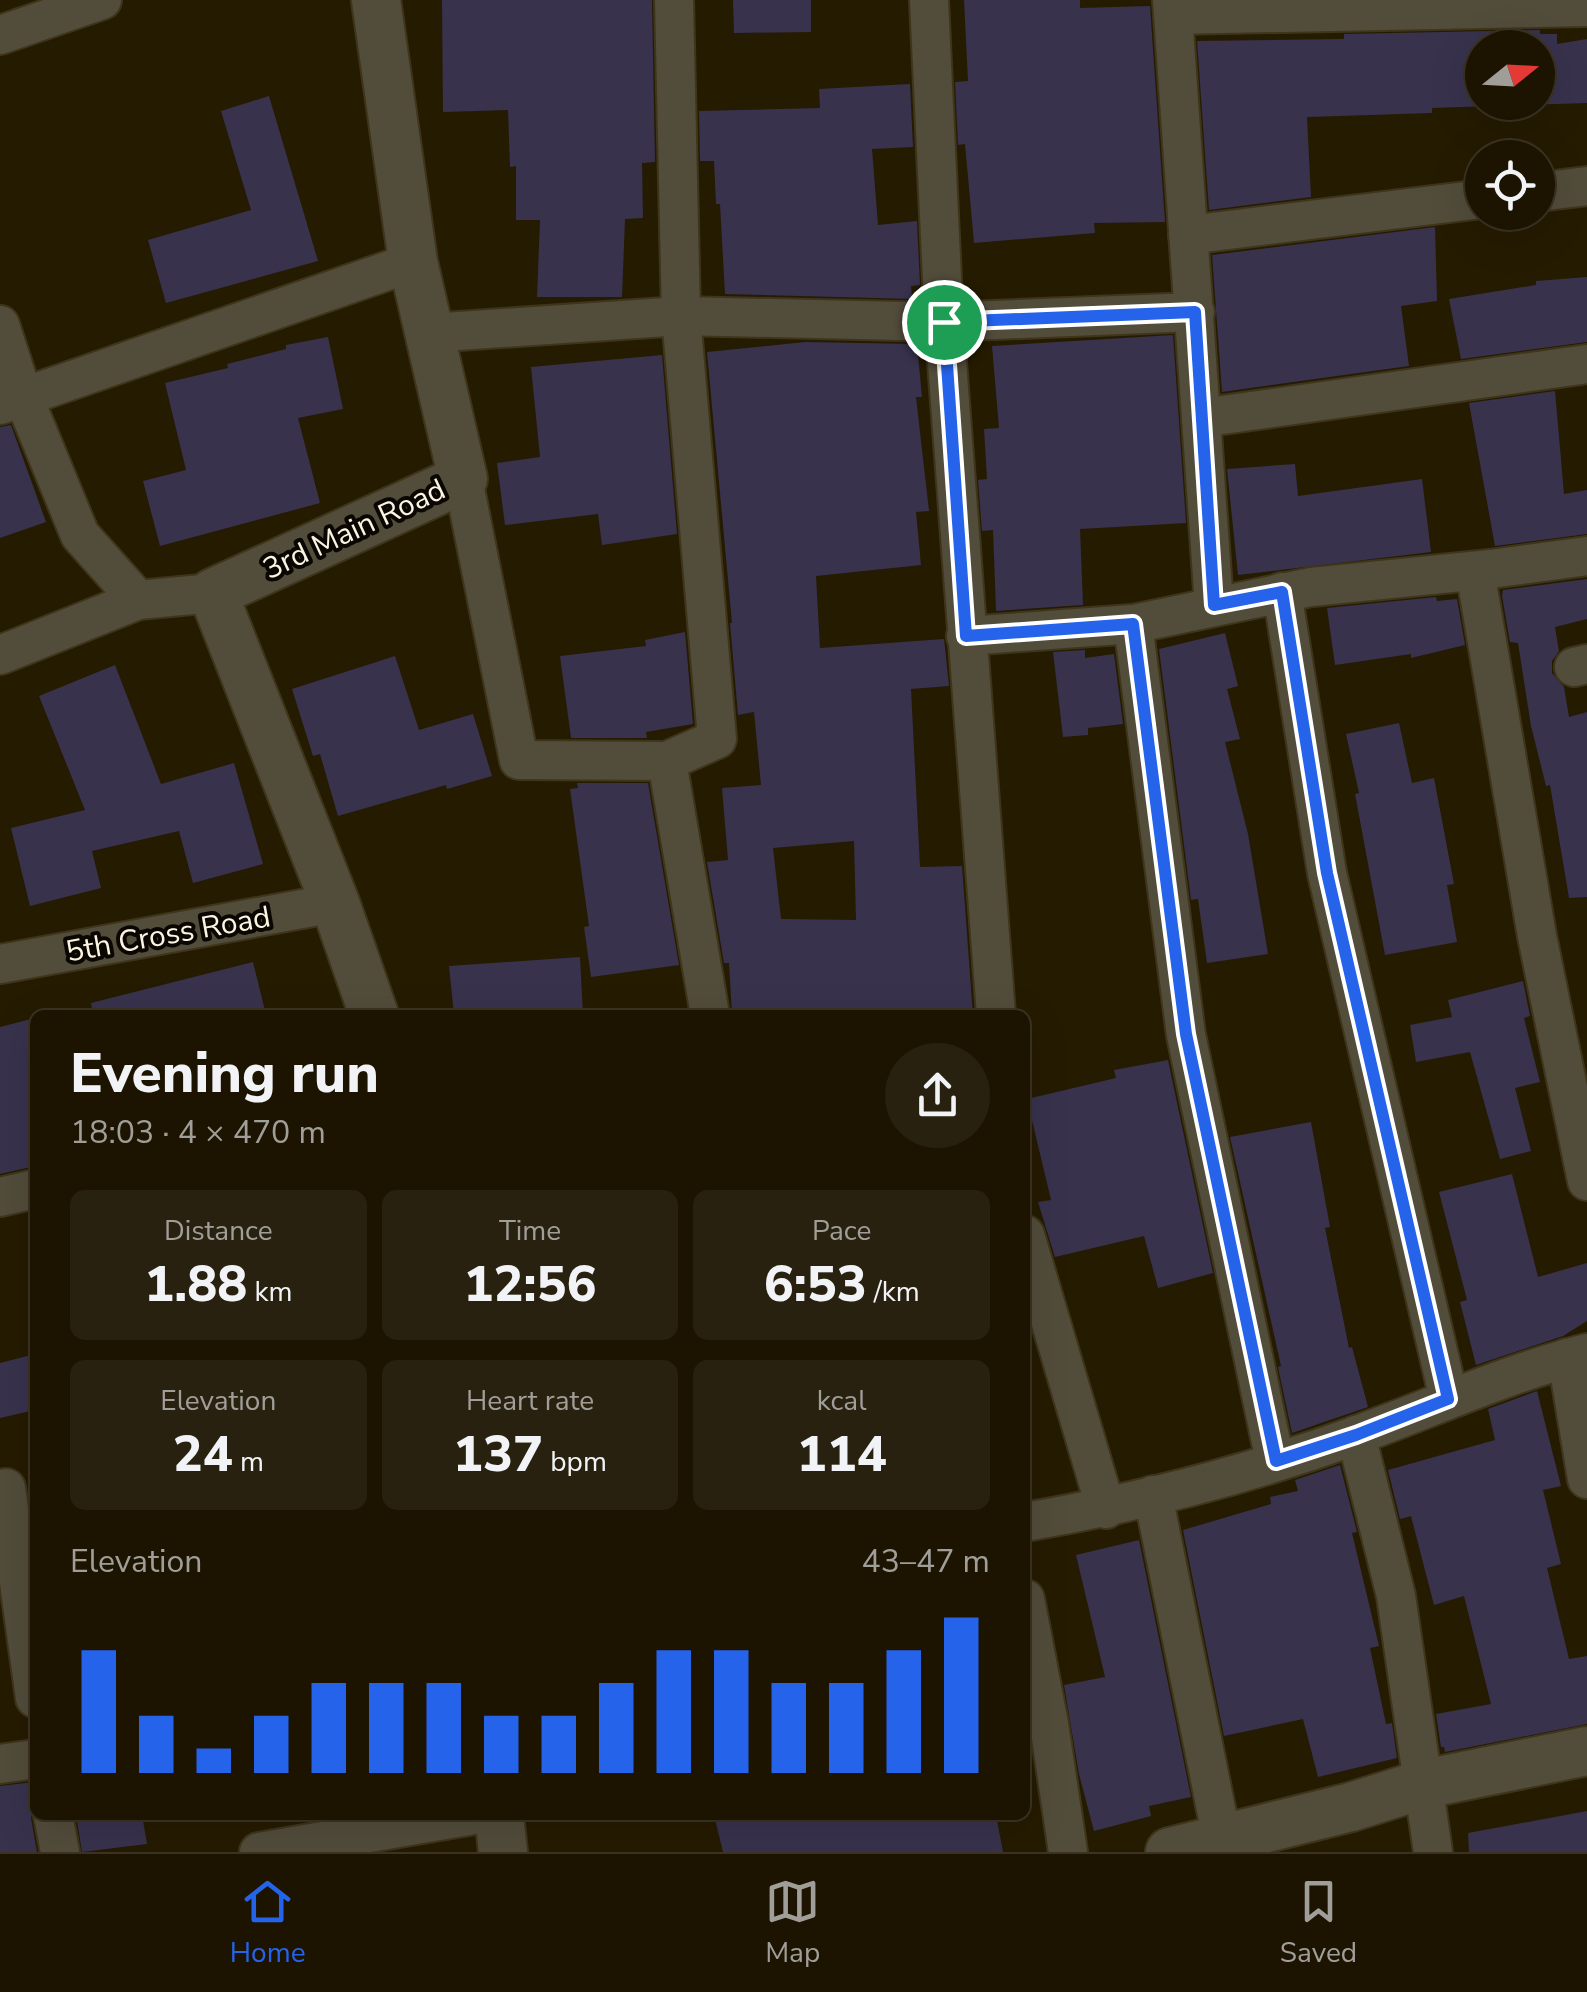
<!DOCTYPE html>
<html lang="en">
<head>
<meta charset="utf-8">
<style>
	:root { --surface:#1c1400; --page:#29210f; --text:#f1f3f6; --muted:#a09e99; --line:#3a3322; --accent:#2563eb }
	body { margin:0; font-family:"Nunito Sans",sans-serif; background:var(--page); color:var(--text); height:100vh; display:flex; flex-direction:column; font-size:38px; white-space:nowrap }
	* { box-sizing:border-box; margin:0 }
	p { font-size:32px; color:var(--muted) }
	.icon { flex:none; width:55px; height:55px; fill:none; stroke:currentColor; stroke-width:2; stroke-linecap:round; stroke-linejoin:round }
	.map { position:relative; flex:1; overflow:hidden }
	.drawer { position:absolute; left:30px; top:1010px; width:1000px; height:810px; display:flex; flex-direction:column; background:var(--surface); border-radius:15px; box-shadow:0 10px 40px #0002,0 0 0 2px var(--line) }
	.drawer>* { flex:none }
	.needle { width:65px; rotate:72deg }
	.fabs { position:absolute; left:1465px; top:30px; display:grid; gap:20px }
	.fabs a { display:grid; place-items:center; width:90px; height:90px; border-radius:50%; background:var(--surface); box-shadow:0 10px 40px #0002,0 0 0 2px var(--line); font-size:50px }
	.pin { position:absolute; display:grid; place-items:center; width:85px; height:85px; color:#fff; margin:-42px; border:5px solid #fff; border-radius:50%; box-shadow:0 2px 10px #0007 }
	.round { display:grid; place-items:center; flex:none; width:105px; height:105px; border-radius:52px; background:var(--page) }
	.head { display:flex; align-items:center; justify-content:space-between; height:170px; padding:0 40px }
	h1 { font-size:55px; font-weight:800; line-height:75px }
	.metrics { display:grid; grid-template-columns:repeat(3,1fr); gap:15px; height:170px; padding:10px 40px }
	.metrics div { display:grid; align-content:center; border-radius:15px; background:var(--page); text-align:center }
	.metrics b { font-size:50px; font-weight:800 }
	.metrics small { font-size:28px; font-weight:400 }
	.metrics p { font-size:28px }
	.chart { height:280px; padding:20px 40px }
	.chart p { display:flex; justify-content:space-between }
	.chart svg { width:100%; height:180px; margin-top:10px; stroke:var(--accent); stroke-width:6 }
	.menu { display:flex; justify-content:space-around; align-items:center; height:140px; border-top:2px solid var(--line); background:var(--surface); font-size:28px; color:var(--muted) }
	.menu a { display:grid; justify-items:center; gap:5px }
	.menu .current { color:var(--accent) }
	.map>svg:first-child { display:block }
	.building { fill:#38324d; fill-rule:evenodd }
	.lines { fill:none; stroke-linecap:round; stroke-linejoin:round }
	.minor-casing { stroke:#3f351b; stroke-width:42 }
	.tertiary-casing { stroke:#3f351b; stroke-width:52 }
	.minor { stroke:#524c3b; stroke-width:38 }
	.tertiary { stroke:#524c3b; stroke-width:48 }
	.route-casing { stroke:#fff; stroke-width:20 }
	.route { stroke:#2563eb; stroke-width:12 }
	.labels { text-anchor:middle; stroke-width:8; stroke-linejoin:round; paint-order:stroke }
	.street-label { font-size:30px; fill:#fbf4e3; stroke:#0a0601 }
</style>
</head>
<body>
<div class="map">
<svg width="1587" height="1852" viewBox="0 0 1587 1852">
	<rect width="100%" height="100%" fill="#251b00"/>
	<g class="building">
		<path d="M442,0h210l3,162 -13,1 1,55 -18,1 -3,78h-85l3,-77h-24v-54l-6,1 -2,-57 -65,2z"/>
		<path d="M733,0h78v32l-77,1z"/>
		<path d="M964,0h116v8l70,-2 15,216 -71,1 1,10 -121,10 -9,-99 -7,1 -3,-63 13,-1z"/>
		<path d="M1540,30v4h17v10l30,-5v64l-155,5v5l-125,4 4,80 -102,13 -12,-169 147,-2v-5zM1482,48h56v54h-56z"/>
		<path d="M910,84l3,63 -41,2 6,76 39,-4 3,64 -9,1 1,13 -187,-5 -5,-90h-4l-2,-43h-14l-1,-50 121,-3 -1,-19z"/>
		<path d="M269,96l49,165 -152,42 -18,-63 103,-30 -30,-99z"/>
		<path d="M1435,227l2,74 -36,5 8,60 -187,26 -10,-137z"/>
		<path d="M1587,277v65l-126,17 -12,-60 87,-14v-4z"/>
		<path d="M1173,335l13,188 -106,6 3,76 -87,6 -3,-81 -11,1 -4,-51 9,-1 -3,-50 15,-1 -7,-82z"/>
		<path d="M328,337l15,72 -45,9 22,85 -160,43 -17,-65 43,-11 -21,-87 63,-15 -1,-4 59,-15v-4z"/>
		<path d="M805,342l112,2 5,53h-6l13,114 -13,1 5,53 -105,11 4,72 124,-9 5,47 -38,3 9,178 42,-1 11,149h-241l-3,-52h-5l-17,-101 21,-2 -6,-72 39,-3 -7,-73 -16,3 -8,-92h2l-25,-271zM854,841l2,79 -75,-1 -8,-71z"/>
		<path d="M662,355l15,179 -75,11 -4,-31 -93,11 -8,-62 43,-6 -9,-90z"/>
		<path d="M1555,391l9,103 23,-4v44l-92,12 -26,-143z"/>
		<path d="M11,425l35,97 -46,16v-111z"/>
		<path d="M1295,464l3,32 124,-17 9,73 -193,23 -11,-106z"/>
		<path d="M1587,579v40l-32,8 4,24 -7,10v12l12,14 5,30 18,-5v185l-18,1 -19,-113 -4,1 -15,-60 -13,-83 -8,-1 -8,-46 1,-6z"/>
		<path d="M1436,597l1,4 20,-2 8,46 -54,13v-4l-76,11 -8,-57z"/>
		<path d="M685,632l8,92 -47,8 1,6h-76l-11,-82 86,-10 -1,-6z"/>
		<path d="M1225,633l13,53 -11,3 13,50 -15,3 23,92 20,120 -61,9 -9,-64 -7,1 -32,-251z"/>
		<path d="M1085,650v8l29,-4 9,70 -35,4v7l-25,2 -10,-85z"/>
		<path d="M395,656l24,74 54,-16 19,62 -45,13 -1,-4 -108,31 -18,-62 -7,2 -21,-67z"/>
		<path d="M115,665l46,119 73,-21 29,101 -70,19 -14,-52 -87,20 9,37 -71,18 -19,-78 74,-18 -46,-114z"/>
		<path d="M1399,723l13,60 22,-5 20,106 -7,1 10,57 -72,13 -30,-161 4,-1 -13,-59z"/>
		<path d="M577,783h71l31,182 -88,12 -7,-50 5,-1 -19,-137 8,-1z"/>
		<path d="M580,957l3,58h-129l-5,-49z"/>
		<path d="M253,962l13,53h-173l-2,-12z"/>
		<path d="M1523,981l7,35 -6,2 16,64 -25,6 16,63 -31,8 -30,-107 -54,10 -6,-37 42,-8 -4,-17z"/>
		<path d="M35,1018v148l-35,8v-147z"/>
		<path d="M1168,1060l45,213 -55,15 -14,-52 -89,21 -17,-55 13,-2 -24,-101 89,-21 -2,-8z"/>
		<path d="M1311,1122l19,105 -5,1 24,120 3,-1 16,60 -76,26 -14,-66 3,-1 -51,-229z"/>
		<path d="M1512,1174l26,103 49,-14v58l-24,15 -87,29 -16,-63 7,-2 -28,-108z"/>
		<path d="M35,1354v56l-35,8v-55z"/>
		<path d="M1537,1391l24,95 -18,4 18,74 -14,4 22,91 18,-3v68l-142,28 -1,-5h-3l-5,-33 55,-10 -27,-108 -30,9 -23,-89 -11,3 -12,-49 107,-30 -7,-31z"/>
		<path d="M1340,1465l17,67 -5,1 27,113 -9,2 16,76 6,-1 5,35 -79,19 -15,-58 -79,17 -41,-206 88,-26 -1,-7 28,-6 -3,-11z"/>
		<path d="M1139,1540l52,257 -42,9 2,10 -57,15 -15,-57 -15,-89 41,-8 -29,-122z"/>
		<path d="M34,1782l1,21 -4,15 6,34h-37v-66z"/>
		<path d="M1587,1811v41h-118l-1,-19z"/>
		<path d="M76,1815h66l5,29 -65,8z"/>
		<path d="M714,1815h282l7,37h-280z"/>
	</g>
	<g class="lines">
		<g class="minor-casing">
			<g id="minor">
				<path d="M929,0l15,322 52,693"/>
				<path d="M1172,0l42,605"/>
				<path d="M1173,15l414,-8"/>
				<path d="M0,35l102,-35"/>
				<path d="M1538,192l49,-6"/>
				<path d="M1188,235l294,-36"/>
				<path d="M0,325l23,71 57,139 58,65"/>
				<path d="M429,333l252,-17 263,6 251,-10"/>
				<path d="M0,405l413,-143"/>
				<path d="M1201,418l386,-54"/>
				<path d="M463,479l56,281 148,1 43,254"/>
				<path d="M1475,571l62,365 50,245"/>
				<path d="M1282,592l45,281 122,526"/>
				<path d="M1133,624l53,411 89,426"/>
				<path d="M966,636l167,-12 178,-37 180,-18 96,-13"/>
				<path d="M0,655l138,-55 75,-7"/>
				<path d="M1574,667l13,-3"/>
				<path d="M667,761l50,-22 -36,-423 -7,-316"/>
				<path d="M0,964l335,-61"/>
				<path d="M0,1197l35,-8"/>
				<path d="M1025,1235l81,274"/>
				<path d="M1567,1358l20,121"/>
				<path d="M1356,1435l40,161 37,256"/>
				<path d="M6,1488l29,210"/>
				<path d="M1153,1495l69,344"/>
				<path d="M1025,1522c112,-19 225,-48 332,-87 77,-28 151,-62 230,-82"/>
				<path d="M1025,1599l24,125 19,128"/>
				<path d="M0,1764l35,-5"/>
				<path d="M53,1815l7,37"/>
				<path d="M259,1852l215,-37"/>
			</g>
		</g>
		<g class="tertiary-casing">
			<g id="tertiary">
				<path d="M374,1015l-39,-112 -122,-310 250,-114 -50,-217 -37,-262"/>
				<path d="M499,1815l4,37"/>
				<path d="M1170,1852l181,-45 73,-23 163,-33"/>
			</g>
		</g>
		<use href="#minor" class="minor"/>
		<use href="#tertiary" class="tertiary"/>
	</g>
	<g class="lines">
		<g class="route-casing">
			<path id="route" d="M1195,312l19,293 68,-13 45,281 121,526 -92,36 -80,26 -90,-427 -53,-410 -167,12 -22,-314z"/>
		</g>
		<use href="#route" class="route"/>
	</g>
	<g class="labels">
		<g class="street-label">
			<text transform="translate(354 529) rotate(-25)" y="10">3rd Main Road</text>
			<text transform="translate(168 934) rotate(-10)" y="10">5th Cross Road</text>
		</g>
	</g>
</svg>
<div class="fabs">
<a><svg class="needle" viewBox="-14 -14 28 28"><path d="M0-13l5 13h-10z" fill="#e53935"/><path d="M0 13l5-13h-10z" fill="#a09e99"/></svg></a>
<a><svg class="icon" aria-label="locate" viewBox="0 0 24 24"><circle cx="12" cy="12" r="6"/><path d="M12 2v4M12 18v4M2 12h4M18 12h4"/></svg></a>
</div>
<div class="pin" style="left:944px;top:322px;background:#1e9e55"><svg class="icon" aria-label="arrive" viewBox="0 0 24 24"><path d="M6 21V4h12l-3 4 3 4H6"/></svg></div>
<section class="drawer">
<div class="head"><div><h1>Evening run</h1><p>18:03 · 4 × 470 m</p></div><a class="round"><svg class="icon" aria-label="share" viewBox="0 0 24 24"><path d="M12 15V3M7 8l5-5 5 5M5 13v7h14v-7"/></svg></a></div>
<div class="metrics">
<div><p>Distance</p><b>1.88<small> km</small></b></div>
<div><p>Time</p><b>12:56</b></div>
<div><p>Pace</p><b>6:53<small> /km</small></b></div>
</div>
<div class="metrics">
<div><p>Elevation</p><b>24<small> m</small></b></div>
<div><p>Heart rate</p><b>137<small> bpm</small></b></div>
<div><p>kcal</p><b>114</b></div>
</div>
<div class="chart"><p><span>Elevation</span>43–47 m</p>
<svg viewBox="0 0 160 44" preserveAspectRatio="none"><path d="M5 44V14M15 44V30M25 44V38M35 44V30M45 44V22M55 44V22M65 44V22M75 44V30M85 44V30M95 44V22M105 44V14M115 44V14M125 44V22M135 44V22M145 44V14M155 44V6"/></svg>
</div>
</section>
</div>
<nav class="menu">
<a class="current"><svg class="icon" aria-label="home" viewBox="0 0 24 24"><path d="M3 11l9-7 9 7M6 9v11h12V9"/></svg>Home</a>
<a><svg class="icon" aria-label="map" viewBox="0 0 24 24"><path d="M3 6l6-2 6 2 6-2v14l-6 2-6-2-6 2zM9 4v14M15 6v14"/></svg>Map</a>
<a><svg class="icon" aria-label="saved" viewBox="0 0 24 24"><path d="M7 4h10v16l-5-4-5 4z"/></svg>Saved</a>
</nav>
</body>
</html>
